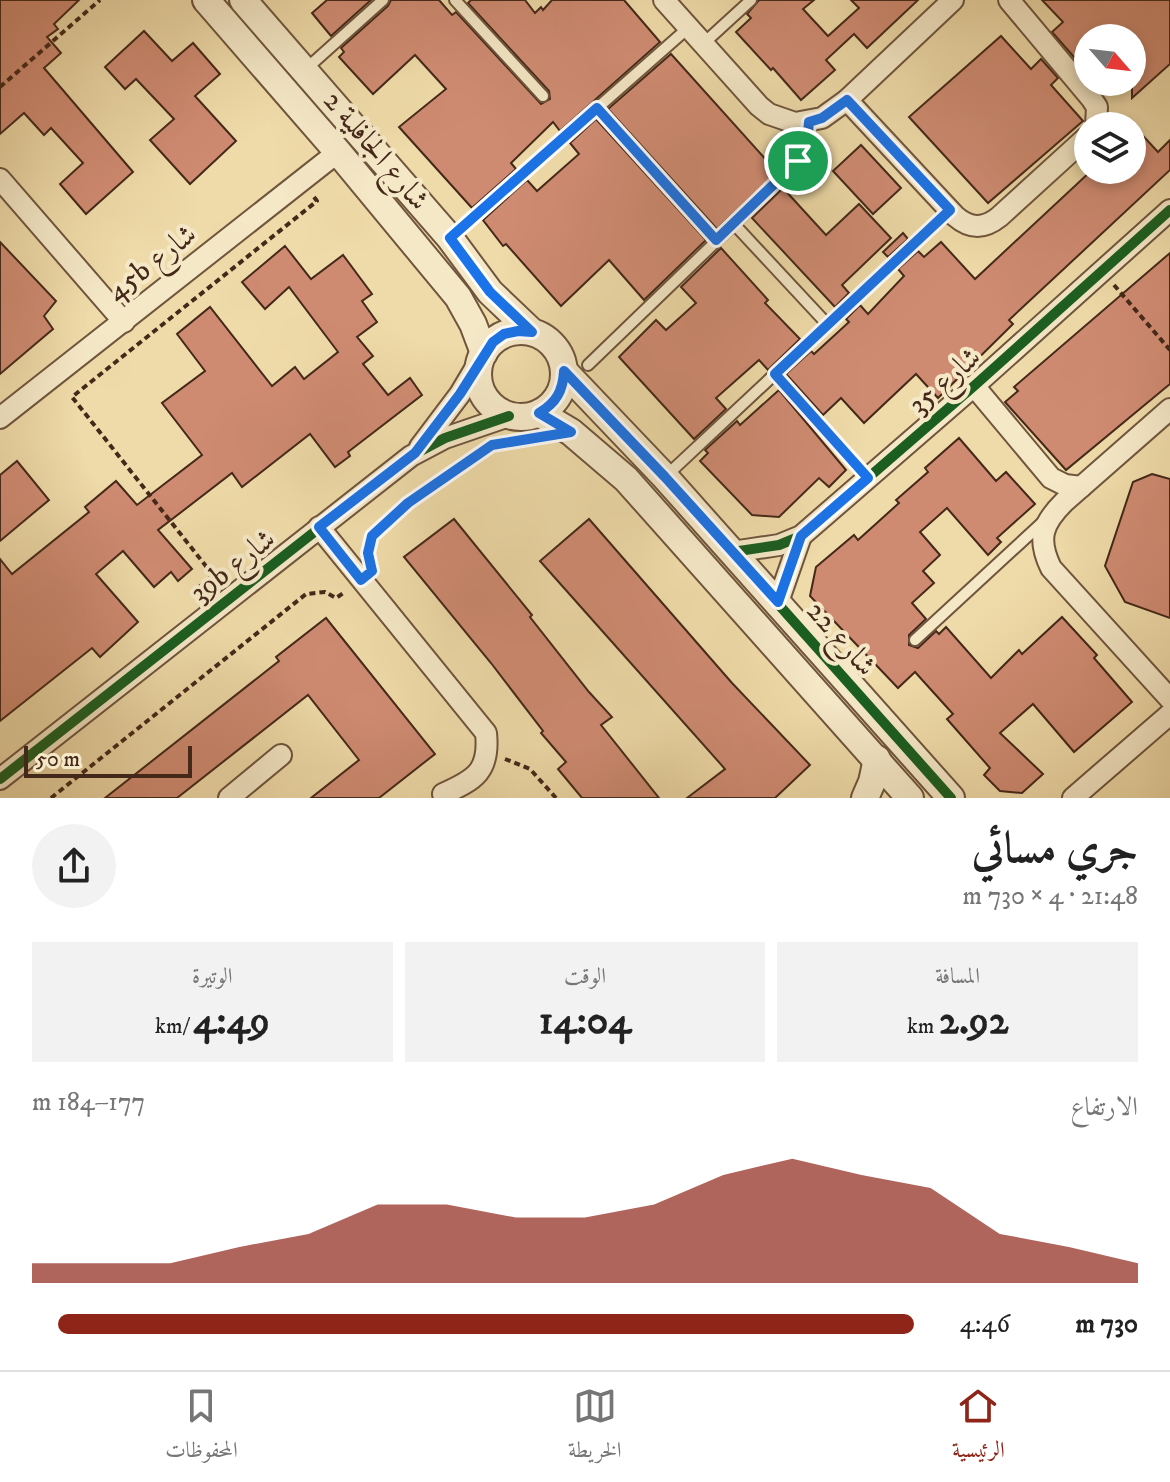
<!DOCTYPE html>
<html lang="ar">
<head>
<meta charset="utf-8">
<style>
	:root { --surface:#fff; --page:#f2f2f2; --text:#222; --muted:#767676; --line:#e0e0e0; --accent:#8f2418 }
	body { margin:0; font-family:"IM FELL DW Pica",Amiri,serif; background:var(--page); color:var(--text); direction:rtl; height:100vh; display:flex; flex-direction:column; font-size:30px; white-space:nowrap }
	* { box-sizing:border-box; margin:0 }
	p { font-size:26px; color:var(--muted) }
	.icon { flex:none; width:44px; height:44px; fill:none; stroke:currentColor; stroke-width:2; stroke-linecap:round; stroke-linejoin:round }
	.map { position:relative; height:798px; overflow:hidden; direction:ltr }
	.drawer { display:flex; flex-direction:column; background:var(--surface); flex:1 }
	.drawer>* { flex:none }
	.needle { width:52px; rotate:118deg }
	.buttons { position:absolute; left:1074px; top:24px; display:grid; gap:16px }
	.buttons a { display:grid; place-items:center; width:72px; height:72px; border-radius:50%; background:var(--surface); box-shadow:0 4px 12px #0003; font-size:40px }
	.scale { position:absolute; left:24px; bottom:20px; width:168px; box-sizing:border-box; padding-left:8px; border:4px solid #442819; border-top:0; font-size:22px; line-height:28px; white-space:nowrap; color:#442819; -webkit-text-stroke:6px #f5e8c7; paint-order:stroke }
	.pin { position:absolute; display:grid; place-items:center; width:68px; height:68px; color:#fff; margin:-34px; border:4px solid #fff; border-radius:50%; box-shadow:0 2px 8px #0007 }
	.round { display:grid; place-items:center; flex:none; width:84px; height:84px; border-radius:42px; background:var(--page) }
	.overview { display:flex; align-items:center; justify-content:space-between; height:136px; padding:0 32px }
	h1 { font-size:44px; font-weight:700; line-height:60px }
	.metrics { display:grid; grid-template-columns:repeat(3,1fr); gap:12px; height:136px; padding:8px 32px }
	.metrics div { display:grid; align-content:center; border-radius:0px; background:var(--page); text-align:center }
	.metrics b { font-size:40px; font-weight:700 }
	.metrics small { font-size:22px; font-weight:400 }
	.metrics p { font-size:22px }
	.chart { height:224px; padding:16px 32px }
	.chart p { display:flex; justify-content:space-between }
	.chart svg { width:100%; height:144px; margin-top:8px; fill:var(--accent); opacity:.7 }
	ul { padding:0 32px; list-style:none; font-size:26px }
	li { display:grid; grid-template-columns:128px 96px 1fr; align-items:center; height:60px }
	li i { height:20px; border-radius:10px; background:var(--accent) }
	.tabs { display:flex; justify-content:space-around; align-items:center; height:112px; border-top:2px solid var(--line); background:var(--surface); font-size:22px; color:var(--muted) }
	.tabs a { display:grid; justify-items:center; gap:4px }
	.tabs .current { color:var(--accent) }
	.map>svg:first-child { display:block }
	.building { fill:#cf8b72; stroke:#442819; stroke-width:2 }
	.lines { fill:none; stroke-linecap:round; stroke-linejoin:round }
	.service-casing { stroke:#6f553d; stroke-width:14 }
	.minor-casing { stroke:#6f553d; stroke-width:24 }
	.tertiary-casing { stroke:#6f553d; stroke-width:30 }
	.path { stroke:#442819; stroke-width:4; stroke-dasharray:6 4; stroke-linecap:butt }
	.service { stroke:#f5e8c7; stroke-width:10 }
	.minor { stroke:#f5e8c7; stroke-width:20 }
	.tertiary { stroke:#f5e8c7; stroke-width:26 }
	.cycleway-casing { stroke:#f5e8c7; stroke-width:15 }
	.cycleway { stroke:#1b5e20; stroke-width:10 }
	.route-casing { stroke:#fff; stroke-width:16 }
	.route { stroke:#1a73e8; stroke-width:10 }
	.labels { text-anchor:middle; stroke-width:8; stroke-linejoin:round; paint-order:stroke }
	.street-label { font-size:30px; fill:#442819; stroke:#f5e8c7 }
</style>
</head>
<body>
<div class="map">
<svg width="1170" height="798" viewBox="0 0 1170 798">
	<rect width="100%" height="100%" fill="#efdba9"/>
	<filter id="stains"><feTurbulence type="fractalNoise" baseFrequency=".0025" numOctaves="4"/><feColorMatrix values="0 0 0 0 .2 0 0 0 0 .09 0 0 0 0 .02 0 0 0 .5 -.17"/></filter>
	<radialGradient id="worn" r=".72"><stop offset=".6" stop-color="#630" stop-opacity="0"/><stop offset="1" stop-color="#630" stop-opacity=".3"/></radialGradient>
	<g class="building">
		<path d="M0,0h79l-25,24 4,5 -11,8 14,16 -17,15 89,104 -47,42 -26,-30 23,-21 -32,-35 -7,7 -20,-22 -24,21z"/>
		<path d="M327,0h44l-40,36 -19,-23z"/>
		<path d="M391,0h48l13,15 4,-3 85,92 9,-5 -1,-8 -81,-88 3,-3h54l10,13 6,-6 2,3 9,-10h72l36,42 -100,89 -7,-9 -42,41 5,6 -44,39 -73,-81 47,-38 -31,-34 -42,39 -34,-37 5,-5 -3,-4 47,-42z"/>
		<path d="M759,0h55l-11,9 25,27 31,-28 -8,-8h67l-51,48 -13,-14 -28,26 9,10 -34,30 -28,-32 -2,2 -35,-38 15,-14 -4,-4z"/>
		<path d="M1042,0h128v64l-38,34v-60h-44v35l-36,-41 11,-10z"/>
		<path d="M144,31l28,30 21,-18 27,31 -25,22 41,45 -46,43 -40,-44 24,-21 -38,-40 -11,10 -20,-22z"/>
		<path d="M1001,36l30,33 10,-10 17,19 -7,7 32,36 -95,82 -79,-86z"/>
		<path d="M671,54l106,118 -60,57 -109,-120z"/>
		<path d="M596,119l110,121 -62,60 -35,-40 -48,46 -55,-62 -3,2 -20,-26 44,-40 10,11 42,-37 -9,-11z"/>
		<path d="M1132,124l26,28 12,-12v30l-161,150 4,4 -75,74 -22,-24 -52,49 -23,-25 -18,17 -37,-41 25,-23 3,3 35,-32 -3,-3 14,-14 8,9 36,-38 -6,-7 20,-18 6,6 17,-15 34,37 117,-109h40z"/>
		<path d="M861,145l40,43 -28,26 -40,-43z"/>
		<path d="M783,188l43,47 33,-31 32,34 -49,47 7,8 -14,14 -83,-89z"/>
		<path d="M903,233l5,6 -20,18 -5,-5z"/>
		<path d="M0,242l56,59 -12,15 9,13 -53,45z"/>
		<path d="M285,246l26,33 32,-24 29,39 -10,7 15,21 -20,15 16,19 -10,8 25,31 22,-17 12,17 -74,57 2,4 -15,11 -25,-33 -68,53 -10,-14 -74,57 34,39 -14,12 -7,-9 -17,15 -31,-36 -27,23 42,48 -38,35 -8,-9 -92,73v-162l12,15 77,-62 -4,-5 31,-26 21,24 65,-50 -40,-52 43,-32 -28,-37 33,-27 62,79 23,-19 9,12 34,-27 -49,-65 -24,22 -23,-27z"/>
		<path d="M721,248l47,52 -3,3 35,36 -32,31 -9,-10 -43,38 10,11 -32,30 -75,-82 37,-37 10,10 30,-27 -15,-16z"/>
		<path d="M1170,253v131l-104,86 -61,-68 13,-11 -4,-4z"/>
		<path d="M779,390l67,80 -17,17 -10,-9 -40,39 -27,-2 -52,-54 8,-8 -3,-3 32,-29 3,4z"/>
		<path d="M959,438l37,43 10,-9 29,32 -38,34 4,4 -13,13 -41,-47 -27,24 20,23 -17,16 11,12 -22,20 14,16 -17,16v10l9,3 18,-17 3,3 7,-7 45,51 28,-28 3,4 40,-37 35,38 -3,3 38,44 -58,50 -41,-48 -33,29 43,41 -21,19 -22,-2 -16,-16 6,-7 -43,-49 6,-5 -38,-42 -17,16 -88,-92 6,-29 38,-32 4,5 41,-37 -3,-3 32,-28 -3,-4z"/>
		<path d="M17,461l32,39 -49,41v-66z"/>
		<path d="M1152,474l18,5v139l-45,-16 -20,-36 28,-84z"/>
		<path d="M454,519l78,96 -2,2 59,75 23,25 -11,8 58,73h-77l-24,-29 8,-7 -25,-29 2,-2 -52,-68 -87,-106z"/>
		<path d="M589,519l143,164 78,82 -35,33h-88l38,-29 -185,-208z"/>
		<path d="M326,618l109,136 -56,44h-68l48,-38 -51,-65 -131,103h-72l174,-137 -3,-4z"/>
	</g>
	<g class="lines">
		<g class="service-casing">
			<g id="service">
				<path d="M455,0l88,96"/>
				<path d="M703,44l48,-44"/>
				<path d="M306,69l77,-69"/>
				<path d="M597,108l119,132"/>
				<path d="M734,224l94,101"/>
				<path d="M451,237l237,-209"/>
				<path d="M588,365l196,-189c16,-17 22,-31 25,-54"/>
				<path d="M775,374l93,104"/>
				<path d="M665,477l285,-267"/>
				<path d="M915,640l128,-118"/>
			</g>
		</g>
		<g class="minor-casing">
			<g id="minor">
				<path d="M664,0l95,106 10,8 26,9 27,-5 25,-18 106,-100"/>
				<path d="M1009,0l82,98 6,9 -1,19"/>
				<path d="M847,100l108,116c15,13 29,13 44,1l89,-81"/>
				<path d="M0,179l124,143"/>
				<path d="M974,386l77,92 14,7 16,2"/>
				<path d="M1170,409l-106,93c-22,22 -27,37 -13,66l119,131"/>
				<path d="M0,418l338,-266"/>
				<path d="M420,447l40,-53 19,-32"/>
				<path d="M319,527l167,206c4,38 -11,47 -43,61"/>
				<path d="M732,552l47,-7 22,-9 173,-150 196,-176"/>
				<path d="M778,602l23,-66"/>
				<path d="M0,779l411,-323 34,-18 64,-22"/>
				<path d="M229,798l52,-43"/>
				<path d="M1073,798l97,-84"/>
			</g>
		</g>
		<g class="tertiary-casing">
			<g id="tertiary">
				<path d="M206,0l132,152 120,145 15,27 11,29"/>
				<path d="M243,0l207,238 40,54 42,40"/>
				<circle cx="521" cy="374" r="43"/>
				<path d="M564,371l101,106 286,321"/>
				<path d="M539,413l32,19 55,47 284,319"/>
				<path d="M865,798l7,-16 5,-23"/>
			</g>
		</g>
		<g class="path">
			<path d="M0,87l100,-87"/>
			<path d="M1114,285l56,65"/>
			<path d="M369,556l3,-20 36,-33 84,-58 43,-7"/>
			<path d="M203,595l-6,-6 16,-14 -141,-178 245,-196 -3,-4"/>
			<path d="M505,759l25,10 26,29"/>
			<path d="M51,798l255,-204 19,-2 11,6 9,-6"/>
		</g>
		<use href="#service" class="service"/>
		<use href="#minor" class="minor"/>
		<use href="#tertiary" class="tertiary"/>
		<g class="cycleway-casing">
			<g id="cycleway">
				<path d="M564,371l101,106 286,321"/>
				<path d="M732,552l47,-7 22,-9 173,-150 196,-176"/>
				<path d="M0,779l411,-323 34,-18 64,-22"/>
			</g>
		</g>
		<use href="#cycleway" class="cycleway"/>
	</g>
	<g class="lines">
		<g class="route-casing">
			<path id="route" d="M847,100l103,110 -175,164 93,104 -67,58 -23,66 -113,-125 -101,-106c-1,20 -8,32 -25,42l32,19 -79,13 -84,58 -36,33 -4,17 4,18 -11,9 -42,-53 96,-74 45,-59 33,-52 11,-8 14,-3 14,1 -42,-40 -40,-54 147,-130 119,132 82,-79 9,-19 2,-20 13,-4z"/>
		</g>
		<use href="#route" class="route"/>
	</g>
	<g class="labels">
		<g class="street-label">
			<text transform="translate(377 150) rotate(50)" y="10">شارع الجافلية 2</text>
			<text transform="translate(151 262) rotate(-38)" y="10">45b شارع</text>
			<text transform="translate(944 380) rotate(-41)" y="10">شارع 35</text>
			<text transform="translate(232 565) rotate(-38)" y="10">39b شارع</text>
			<text transform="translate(842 638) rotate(49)" y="10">شارع 22</text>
		</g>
	</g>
	<rect width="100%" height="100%" filter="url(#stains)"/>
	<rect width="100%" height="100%" fill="url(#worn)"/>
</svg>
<div class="buttons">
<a><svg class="needle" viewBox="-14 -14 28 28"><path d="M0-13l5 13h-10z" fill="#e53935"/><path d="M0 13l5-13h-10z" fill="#767676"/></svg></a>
<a><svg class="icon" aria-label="layers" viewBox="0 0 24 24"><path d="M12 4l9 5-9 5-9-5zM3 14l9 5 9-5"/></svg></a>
</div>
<div class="scale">50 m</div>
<div class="pin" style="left:798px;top:161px;background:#1e9e55"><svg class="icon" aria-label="arrive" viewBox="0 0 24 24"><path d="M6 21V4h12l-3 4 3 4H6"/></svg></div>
</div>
<section class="drawer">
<div class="overview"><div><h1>جري مسائي</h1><p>21:48 · 4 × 730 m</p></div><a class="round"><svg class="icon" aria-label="share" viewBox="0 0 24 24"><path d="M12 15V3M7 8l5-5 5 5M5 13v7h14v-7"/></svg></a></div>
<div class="metrics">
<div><p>المسافة</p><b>2.92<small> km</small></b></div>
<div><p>الوقت</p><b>14:04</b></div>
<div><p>الوتيرة</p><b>4:49<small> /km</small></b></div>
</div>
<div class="chart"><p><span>الارتفاع</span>177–184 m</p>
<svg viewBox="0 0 160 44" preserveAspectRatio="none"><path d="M0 44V38L10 38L20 38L30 33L40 29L50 20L60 20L70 24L80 24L90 20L100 11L110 6L120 11L130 15L140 29L150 33L160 38V44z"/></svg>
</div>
<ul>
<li><b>730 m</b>4:46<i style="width:97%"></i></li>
</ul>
</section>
<nav class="tabs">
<a class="current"><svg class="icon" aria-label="home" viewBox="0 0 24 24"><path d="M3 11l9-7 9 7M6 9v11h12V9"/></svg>الرئيسية</a>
<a><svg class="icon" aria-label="map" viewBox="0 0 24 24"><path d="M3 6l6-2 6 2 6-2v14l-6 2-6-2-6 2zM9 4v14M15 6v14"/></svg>الخريطة</a>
<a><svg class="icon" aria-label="saved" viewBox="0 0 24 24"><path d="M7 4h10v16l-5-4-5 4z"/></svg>المحفوظات</a>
</nav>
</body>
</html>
